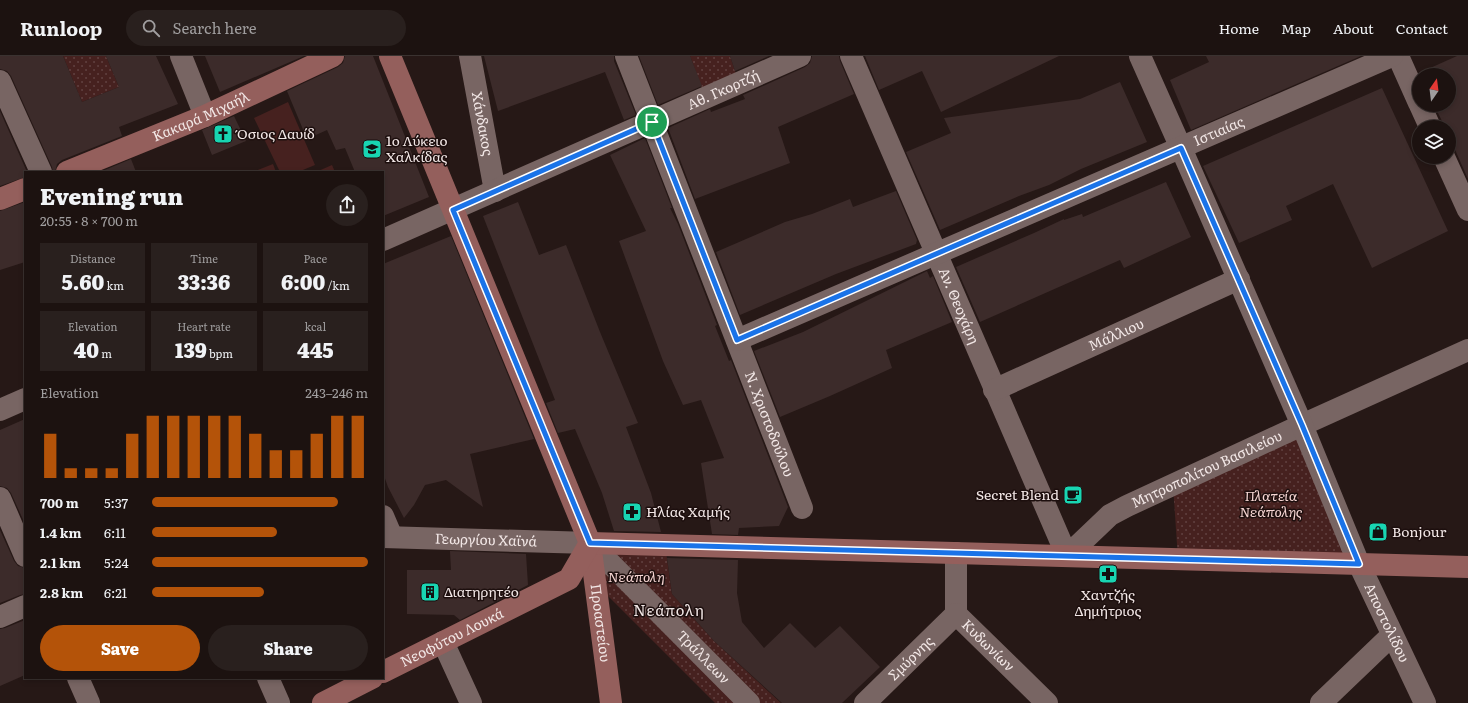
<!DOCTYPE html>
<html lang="en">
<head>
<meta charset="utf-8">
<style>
	:root { --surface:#1c1210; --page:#29201e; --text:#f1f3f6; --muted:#a09e9f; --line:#3a3230; --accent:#b45309 }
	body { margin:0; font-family:Literata,serif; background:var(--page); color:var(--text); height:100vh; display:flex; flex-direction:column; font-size:15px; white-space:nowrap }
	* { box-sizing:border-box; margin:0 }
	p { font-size:13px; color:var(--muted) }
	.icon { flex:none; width:22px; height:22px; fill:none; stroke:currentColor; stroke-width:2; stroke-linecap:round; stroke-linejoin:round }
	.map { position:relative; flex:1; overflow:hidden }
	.panel { position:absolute; left:24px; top:115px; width:360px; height:508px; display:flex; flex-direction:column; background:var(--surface); border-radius:0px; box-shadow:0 2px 6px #0003,0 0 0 1px var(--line) }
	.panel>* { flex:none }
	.needle { width:26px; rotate:14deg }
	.tools { position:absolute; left:1412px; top:12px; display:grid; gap:8px }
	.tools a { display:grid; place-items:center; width:44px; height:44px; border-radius:50%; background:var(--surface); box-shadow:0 2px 6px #0003,0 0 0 1px var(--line); font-size:20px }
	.pin { position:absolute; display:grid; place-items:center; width:34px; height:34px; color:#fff; margin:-17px; border:2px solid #fff; border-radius:50%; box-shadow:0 1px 4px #0007 }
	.round { display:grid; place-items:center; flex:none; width:42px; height:42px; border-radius:21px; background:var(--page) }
	.headline { display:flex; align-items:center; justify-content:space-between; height:68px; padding:0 16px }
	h1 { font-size:22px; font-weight:800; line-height:30px }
	.metrics { display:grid; grid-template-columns:repeat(3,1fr); gap:6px; height:68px; padding:4px 16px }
	.metrics div { display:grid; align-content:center; border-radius:0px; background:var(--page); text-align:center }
	.metrics b { font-size:20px; font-weight:800 }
	.metrics small { font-size:11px; font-weight:400 }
	.metrics p { font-size:11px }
	.chart { height:112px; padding:8px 16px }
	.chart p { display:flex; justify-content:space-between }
	.chart svg { width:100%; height:72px; margin-top:4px; stroke:var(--accent); stroke-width:6 }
	.primary-button { display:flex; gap:8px; margin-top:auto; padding:8px 16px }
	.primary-button a { flex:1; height:46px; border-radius:24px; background:var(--accent); color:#fff; font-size:16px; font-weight:800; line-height:46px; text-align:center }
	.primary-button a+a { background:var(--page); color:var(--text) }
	ul { padding:0 16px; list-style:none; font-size:13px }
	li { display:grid; grid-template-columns:64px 48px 1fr; align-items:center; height:30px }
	li i { height:10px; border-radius:5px; background:var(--accent) }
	header { display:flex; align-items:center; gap:24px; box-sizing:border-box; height:56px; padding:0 20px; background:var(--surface); border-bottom:1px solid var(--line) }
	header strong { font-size:19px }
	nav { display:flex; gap:22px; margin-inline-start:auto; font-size:14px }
	.search { width:280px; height:36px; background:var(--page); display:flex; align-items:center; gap:10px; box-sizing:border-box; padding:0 14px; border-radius:22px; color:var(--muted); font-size:15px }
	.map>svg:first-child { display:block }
	.grass { fill:url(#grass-dots) }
	.garden { fill:#46211f }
	.building { fill:#3c2b2a }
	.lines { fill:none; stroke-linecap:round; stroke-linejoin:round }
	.street { stroke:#786563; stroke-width:22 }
	.secondary { stroke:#945f5c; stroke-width:22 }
	.route-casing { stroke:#fff; stroke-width:8 }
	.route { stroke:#1a73e8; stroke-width:5 }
	.labels { text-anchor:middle; stroke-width:3; stroke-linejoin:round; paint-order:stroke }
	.street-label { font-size:14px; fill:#f2e7e6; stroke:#1d0f0e }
	.poi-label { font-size:14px; fill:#f2e7e6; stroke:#1d0f0e; text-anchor:start }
	.park-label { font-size:14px; font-style:italic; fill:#f7d7d4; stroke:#1d0f0e }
	.neighbourhood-label { font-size:15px; letter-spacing:1px; fill:#f2e7e6; stroke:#1d0f0e }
</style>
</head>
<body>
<header>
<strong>Runloop</strong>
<div class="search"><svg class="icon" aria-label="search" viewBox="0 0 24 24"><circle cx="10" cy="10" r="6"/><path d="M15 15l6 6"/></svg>Search here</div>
<nav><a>Home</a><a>Map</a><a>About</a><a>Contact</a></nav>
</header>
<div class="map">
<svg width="1468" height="647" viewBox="0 0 1468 647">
	<defs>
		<pattern id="grass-dots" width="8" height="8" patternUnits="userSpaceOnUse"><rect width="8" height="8" fill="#46211f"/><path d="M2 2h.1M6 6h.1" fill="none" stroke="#614140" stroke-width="1.8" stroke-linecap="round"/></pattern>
	</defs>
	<rect width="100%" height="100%" fill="#261816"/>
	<g class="grass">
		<path d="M63,0h43l13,31 -37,15z"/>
		<path d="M690,0h40l7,21 -34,14z"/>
		<path d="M1302,369l57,139 -181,-5 -5,-74z"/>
		<path d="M590,487l75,2 7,49 42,47 67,62h-66l-113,-113z"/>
	</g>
	<g class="garden">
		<path d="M288,46l27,63 -17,7h-18l-26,-54z"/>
		<path d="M273,108l3,8h-23z"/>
		<path d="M332,109l3,7h-19z"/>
	</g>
	<g class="building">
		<path d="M0,0h63l19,46 37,-15 -13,-31h50l22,48 -59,23 3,9 -60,24 -5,4 -2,8h-2l-1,-5 -41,-91 -4,-5 -7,-2z"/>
		<path d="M205,0h99l-84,36z"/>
		<path d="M345,0h28l56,141 -46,19v-44h-28l-10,-24 -9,2 -9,-20 -20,9 -20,-48 51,-24 5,-4z"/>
		<path d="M484,0h130v5l22,54 -12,5 -19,-48 -107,39z"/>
		<path d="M639,0h51l12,30 -44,19z"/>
		<path d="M730,0h39l-34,15z"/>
		<path d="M812,0h27l1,5 14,33 -76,33 12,36 -95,36 -27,-71 42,-19 1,3 34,-13 -2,-4 62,-28 5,-4z"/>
		<path d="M865,0h194l-118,56 -19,-41 -43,19z"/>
		<path d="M1206,0h155l-170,74 -21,-50 39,-18z"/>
		<path d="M1457,0h11v123l-19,-43v-9h-4l-11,-22h15v-30h-29l-1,-2z"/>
		<path d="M1120,26l27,60 -66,27 -32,16 -30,11 -79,34 -34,-78 45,-19 -7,-15 136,-19z"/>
		<path d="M1382,32l66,143 -76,37 -39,-84 -47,22 6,14 -53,23 -36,-77z"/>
		<path d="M0,55l27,61h-2v5l-25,9z"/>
		<path d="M234,60l12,25 -34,14 -10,-25z"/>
		<path d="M645,82l27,70h-2l8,16 39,101 -2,1 14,35 2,-1 57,147 -9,19 -40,2 -1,7 -26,-1 -11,-71 23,-5 -23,-58 -18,5 -20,-44 -44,-120 27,-10 -36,-76z"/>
		<path d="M131,103l5,13h-36z"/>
		<path d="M1166,126l25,55 -67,31 -4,-8 -140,62 -24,-55 78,-34 30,-14v1l18,-6 1,3z"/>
		<path d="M896,135l21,49 -1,4 -80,30 -96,41 -24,-63 69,-30 27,-8 38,-15 3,8z"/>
		<path d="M25,146v60l-25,8v-59z"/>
		<path d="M518,146l21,53 27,-10 34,87 38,91 -12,4 25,66 10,39 -47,-1 -12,-38 -27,-64 -17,4 -12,-30 9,-3 -72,-184z"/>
		<path d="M451,180l83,203 -64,15 13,53 -37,-27 -21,5 -11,20 -10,13 -16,-31 -5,-14v-209z"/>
		<path d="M927,215l3,7 3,-2 19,46 -66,28 6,18 -62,28 -50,21 -26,-66 49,-19z"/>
		<path d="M25,363v105l-14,-31 -4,-5 -7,-2v-56z"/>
		<path d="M0,474l14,31 4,5 7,2v26l-5,1 -20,8z"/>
		<path d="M450,495l76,3 2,31 -68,35 -6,-5 -47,-1v-44h44z"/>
		<path d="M667,502l71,2 -1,33 5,29 22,26 26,-25 25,25 25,-22 40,41 -38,36h-60l-68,-62 -42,-47z"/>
		<path d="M25,564v55l-25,11v-57l5,-1z"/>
	</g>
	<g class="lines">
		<g class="street">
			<path d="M181,0l24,60"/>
			<path id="s1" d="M470,0l25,135"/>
			<path id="s2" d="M626,0l176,452"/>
			<path id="s3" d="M851,0c73,166 143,334 216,500l43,-41 17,-9 175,-81 166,-75"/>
			<path id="s4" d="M1140,0l41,92 121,277 57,139 66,139"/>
			<path d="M1398,0l21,47"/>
			<path d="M0,25l41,91"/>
			<path d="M1420,49l10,22"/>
			<path d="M1444,101l24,53"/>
			<path id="s5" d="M383,184l417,-184"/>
			<path id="s6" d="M737,284l655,-284"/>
			<path id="s7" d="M994,334l245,-111"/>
			<path d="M0,354l25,-11"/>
			<path d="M0,442l25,58"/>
			<path d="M383,460l9,21"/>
			<path id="s8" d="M383,481l207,6 159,160"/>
			<path id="s9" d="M956,497v61l91,89"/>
			<path d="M0,561l25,-11"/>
			<path d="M443,586l28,61"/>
			<path d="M78,622l11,25"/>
			<path d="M268,622l11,25"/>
			<path id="s10" d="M865,647l91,-89"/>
			<path d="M1321,647l71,-68"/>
		</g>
		<g class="secondary">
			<path id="s11" d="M390,0l200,487 21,160"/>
			<path id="s12" d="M67,116l138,-56 128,-60"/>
			<path d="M0,143l25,-10"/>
			<path d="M590,487l878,24"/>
			<path id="s13" d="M383,616l186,-93 21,-36"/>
			<path d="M323,647l49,-25"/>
		</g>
	</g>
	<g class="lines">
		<g class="route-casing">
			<path id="route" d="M652,66l85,218 444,-192 121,277 57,139 -769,-21 -137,-333z"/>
		</g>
		<use href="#route" class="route"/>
	</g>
	<defs>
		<g id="church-square" transform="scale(1)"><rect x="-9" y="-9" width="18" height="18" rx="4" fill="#18d5b2" stroke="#1d0f0e"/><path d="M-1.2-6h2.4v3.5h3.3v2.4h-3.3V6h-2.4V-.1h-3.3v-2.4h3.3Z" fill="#111"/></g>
		<g id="school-square" transform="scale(1)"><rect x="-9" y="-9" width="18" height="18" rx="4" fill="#18d5b2" stroke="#1d0f0e"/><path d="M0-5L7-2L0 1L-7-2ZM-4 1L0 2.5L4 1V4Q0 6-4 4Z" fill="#111"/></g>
		<g id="cafe-square" transform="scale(1)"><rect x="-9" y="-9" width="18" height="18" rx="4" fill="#18d5b2" stroke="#1d0f0e"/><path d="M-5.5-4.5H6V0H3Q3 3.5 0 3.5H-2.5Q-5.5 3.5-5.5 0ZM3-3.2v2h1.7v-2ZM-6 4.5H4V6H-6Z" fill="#111"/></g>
		<g id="pharmacy-square" transform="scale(1)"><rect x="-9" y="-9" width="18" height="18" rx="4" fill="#18d5b2" stroke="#1d0f0e"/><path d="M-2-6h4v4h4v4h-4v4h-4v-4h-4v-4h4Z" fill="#111"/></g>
		<g id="shop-square" transform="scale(1)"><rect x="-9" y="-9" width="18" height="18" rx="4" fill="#18d5b2" stroke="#1d0f0e"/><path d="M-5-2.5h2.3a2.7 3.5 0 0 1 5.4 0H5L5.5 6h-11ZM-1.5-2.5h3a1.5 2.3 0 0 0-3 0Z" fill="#111"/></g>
		<g id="building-square" transform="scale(1)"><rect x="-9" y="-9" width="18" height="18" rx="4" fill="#18d5b2" stroke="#1d0f0e"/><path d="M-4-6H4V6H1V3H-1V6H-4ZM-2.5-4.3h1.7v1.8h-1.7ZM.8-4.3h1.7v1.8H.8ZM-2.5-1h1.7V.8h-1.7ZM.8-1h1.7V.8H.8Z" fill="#111"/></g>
	</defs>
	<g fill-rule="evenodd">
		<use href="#church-square" x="223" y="78"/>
		<use href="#school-square" x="372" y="93"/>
		<use href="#cafe-square" x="1073" y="439"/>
		<use href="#pharmacy-square" x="632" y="456"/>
		<use href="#shop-square" x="1378" y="476"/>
		<use href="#pharmacy-square" x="1108" y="518"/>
		<use href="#building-square" x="430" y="536"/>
	</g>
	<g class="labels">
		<g class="street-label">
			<text dy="5" stroke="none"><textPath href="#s5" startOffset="372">Αθ. Γκορτζή</textPath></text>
			<text dy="5" stroke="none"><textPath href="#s12" startOffset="145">Κακαρά Μιχαήλ</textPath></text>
			<text dy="5" stroke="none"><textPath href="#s1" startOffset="69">Χάνδακος</textPath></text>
			<text dy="5" stroke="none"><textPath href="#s6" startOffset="525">Ιστιαίας</textPath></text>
			<text dy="5" stroke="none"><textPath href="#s3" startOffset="272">Αν. Θεοχάρη</textPath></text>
			<text dy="5" stroke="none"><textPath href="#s7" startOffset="134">Μάλλιου</textPath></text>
			<text dy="5" stroke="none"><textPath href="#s2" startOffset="395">Ν. Χριστοδούλου</textPath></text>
			<text dy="5" stroke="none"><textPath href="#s3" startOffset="711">Μητροπολίτου Βασιλείου</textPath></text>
			<text dy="5" stroke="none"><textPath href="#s8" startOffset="103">Γεωργίου Χαϊνά</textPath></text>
			<text dy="5" stroke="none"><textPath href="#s4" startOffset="618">Αποστολίδου</textPath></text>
			<text dy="5" stroke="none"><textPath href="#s11" startOffset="607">Προαστείου</textPath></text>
			<text dy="5" stroke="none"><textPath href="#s13" startOffset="77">Νεοφύτου Λουκά</textPath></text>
			<text dy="5" stroke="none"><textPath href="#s9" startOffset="106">Κυδωνίων</textPath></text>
			<text dy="5" stroke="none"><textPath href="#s8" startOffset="368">Τράλλεων</textPath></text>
			<text dy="5" stroke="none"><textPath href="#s10" startOffset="64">Σμύρνης</textPath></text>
		</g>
		<g class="poi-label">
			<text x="237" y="83">Όσιος Δαυίδ</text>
			<text x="386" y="90">1ο Λύκειο<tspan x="386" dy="16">Χαλκίδας</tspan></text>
			<text x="1059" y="444" text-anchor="end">Secret Blend</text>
			<text x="646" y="461">Ηλίας Χαμής</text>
			<text x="1392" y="481">Bonjour</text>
			<text x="444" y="541">Διατηρητέο</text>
			<text x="1108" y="544" text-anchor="middle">Χαντζής<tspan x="1108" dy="16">Δημήτριος</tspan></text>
		</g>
		<g class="park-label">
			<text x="1271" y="445">Πλατεία<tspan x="1271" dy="16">Νεάπολης</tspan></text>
			<text x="636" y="526">Νεάπολη</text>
		</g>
		<g class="neighbourhood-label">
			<text x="669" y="560">Νεάπολη</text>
		</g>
	</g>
</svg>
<div class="tools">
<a><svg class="needle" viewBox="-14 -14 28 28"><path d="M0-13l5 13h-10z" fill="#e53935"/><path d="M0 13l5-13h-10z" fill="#a09e9f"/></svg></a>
<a><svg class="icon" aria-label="layers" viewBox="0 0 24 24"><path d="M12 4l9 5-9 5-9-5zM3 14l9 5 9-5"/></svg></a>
</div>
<div class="pin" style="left:652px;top:66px;background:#1e9e55"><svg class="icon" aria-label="arrive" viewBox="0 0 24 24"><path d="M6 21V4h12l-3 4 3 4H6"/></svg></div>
<section class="panel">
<div class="headline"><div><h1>Evening run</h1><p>20:55 · 8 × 700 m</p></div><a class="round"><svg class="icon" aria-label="share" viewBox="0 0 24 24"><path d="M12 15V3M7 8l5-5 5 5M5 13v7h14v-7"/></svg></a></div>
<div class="metrics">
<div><p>Distance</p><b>5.60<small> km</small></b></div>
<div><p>Time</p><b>33:36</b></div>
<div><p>Pace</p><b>6:00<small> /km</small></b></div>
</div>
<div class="metrics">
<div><p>Elevation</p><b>40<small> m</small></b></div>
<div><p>Heart rate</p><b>139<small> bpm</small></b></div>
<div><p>kcal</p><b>445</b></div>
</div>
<div class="chart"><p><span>Elevation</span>243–246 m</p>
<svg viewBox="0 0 160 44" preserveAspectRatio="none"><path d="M5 44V17M15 44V38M25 44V38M35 44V38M45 44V17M55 44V6M65 44V6M75 44V6M85 44V6M95 44V6M105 44V17M115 44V27M125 44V27M135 44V17M145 44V6M155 44V6"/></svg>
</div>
<ul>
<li><b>700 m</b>5:37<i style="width:86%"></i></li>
<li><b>1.4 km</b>6:11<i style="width:58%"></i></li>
<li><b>2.1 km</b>5:24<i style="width:100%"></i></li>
<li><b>2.8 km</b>6:21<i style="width:52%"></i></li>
</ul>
<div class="primary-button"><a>Save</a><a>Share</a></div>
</section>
</div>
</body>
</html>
